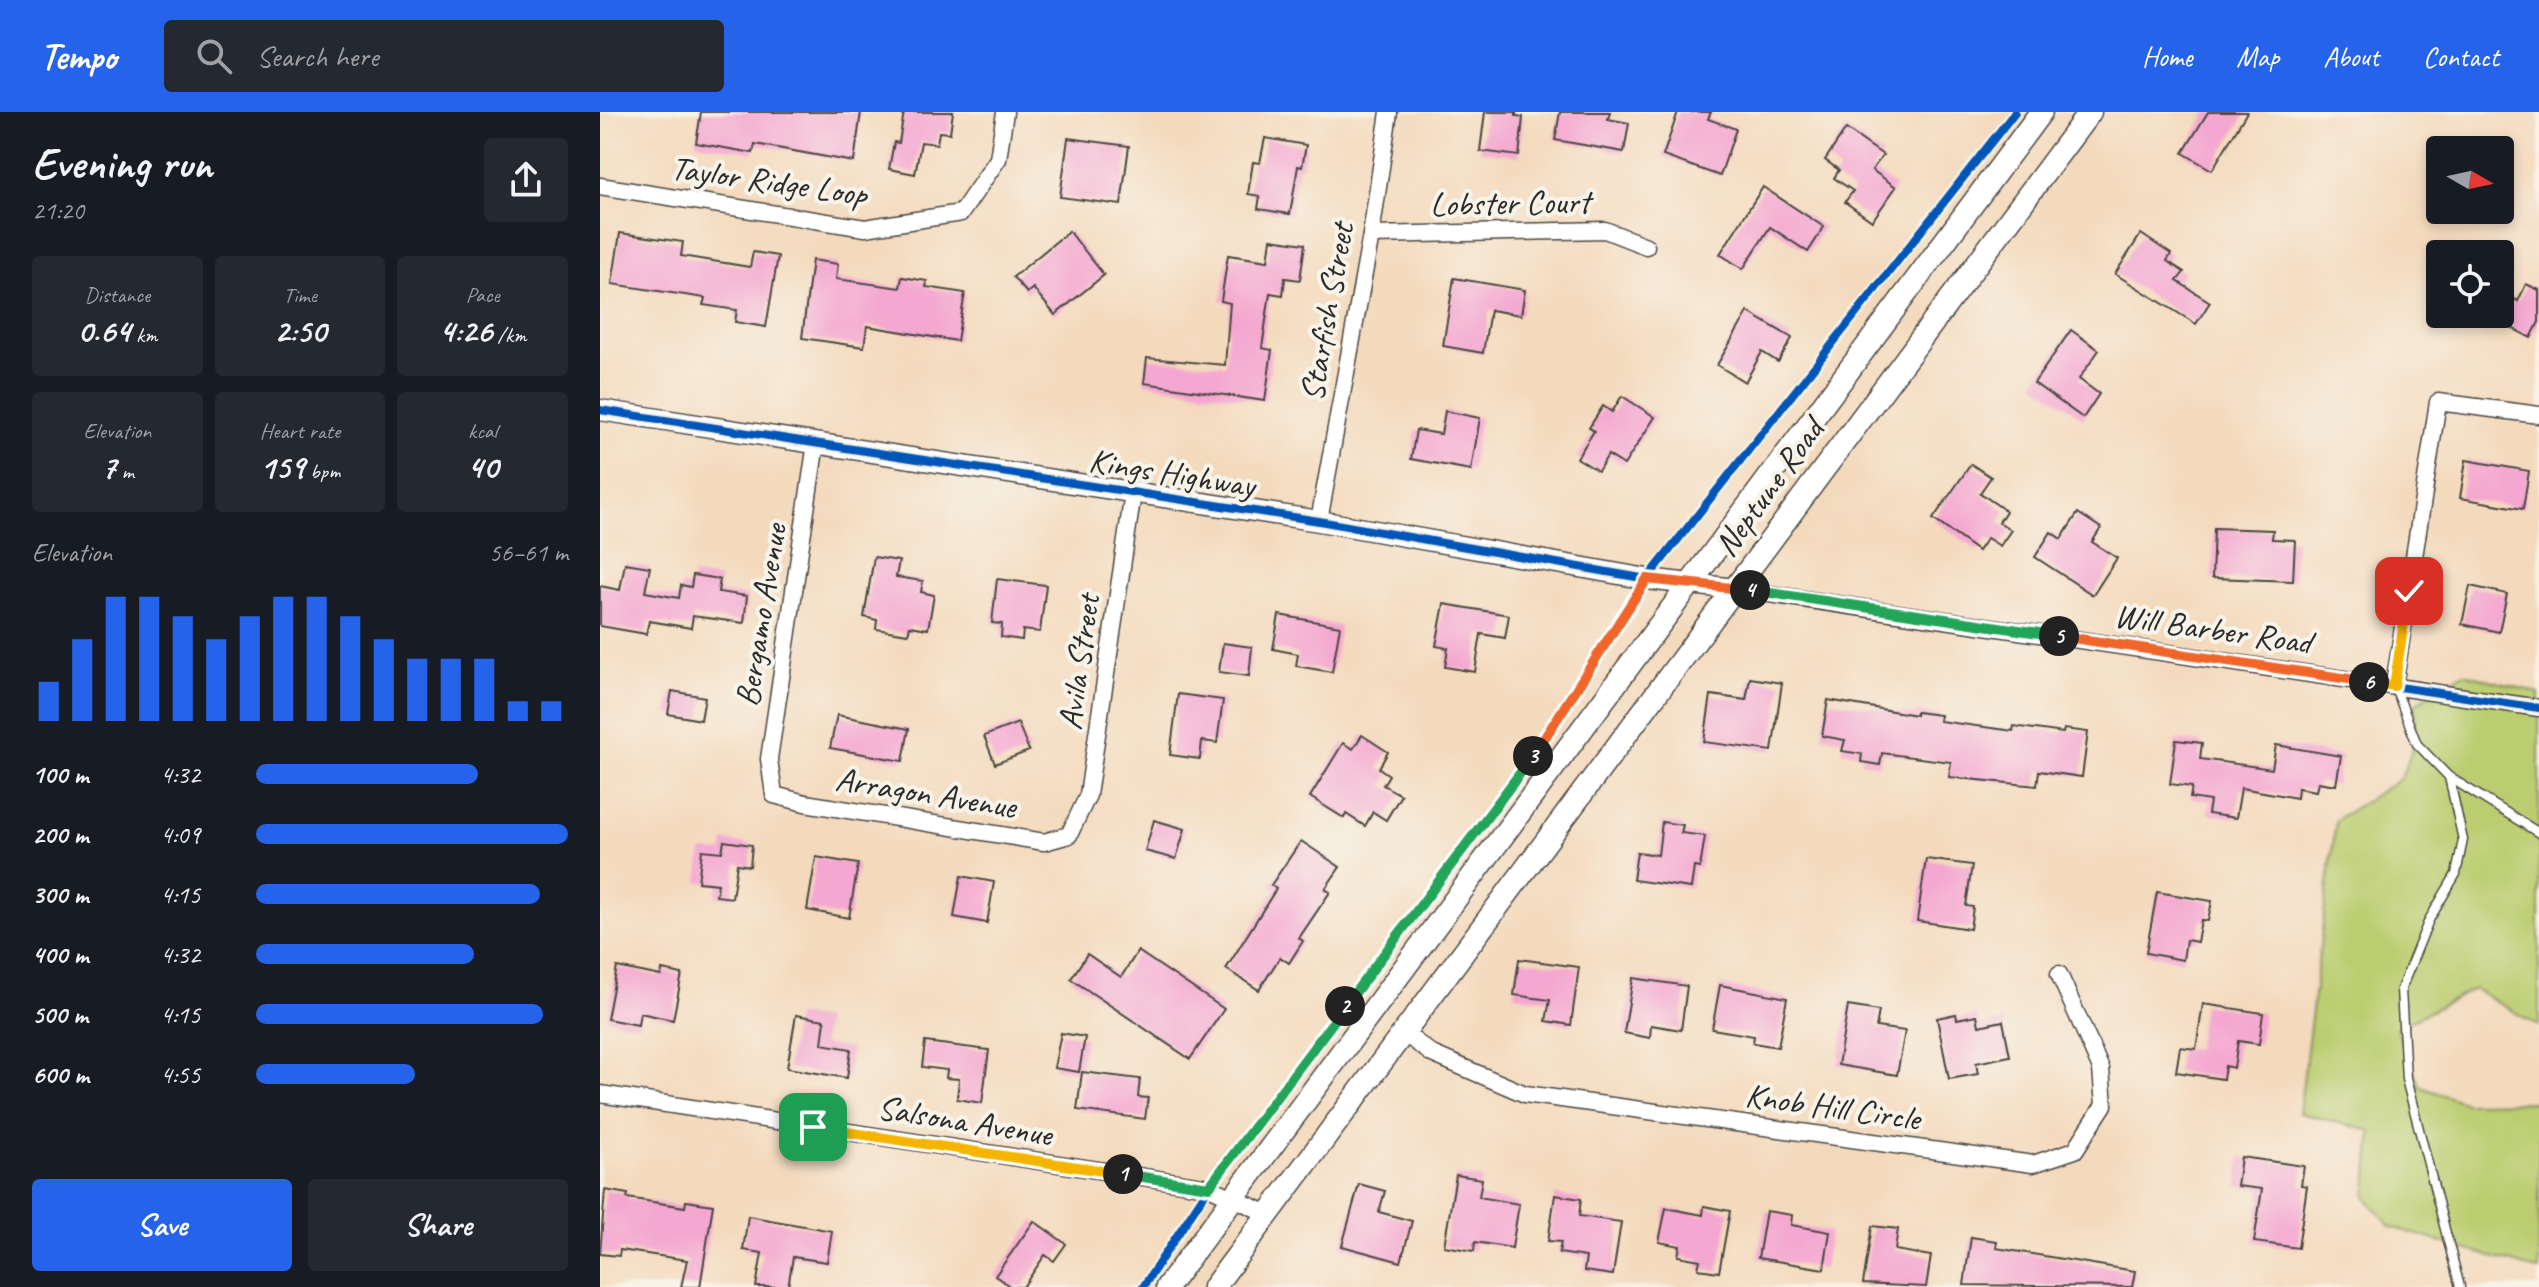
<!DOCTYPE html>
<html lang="en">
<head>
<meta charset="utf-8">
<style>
	:root { --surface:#171b24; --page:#242831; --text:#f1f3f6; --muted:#9ea1a6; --accent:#2563eb }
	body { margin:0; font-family:Caveat,sans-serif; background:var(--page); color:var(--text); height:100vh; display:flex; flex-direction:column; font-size:30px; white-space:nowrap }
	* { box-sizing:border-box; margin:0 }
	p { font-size:26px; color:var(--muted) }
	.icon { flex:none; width:44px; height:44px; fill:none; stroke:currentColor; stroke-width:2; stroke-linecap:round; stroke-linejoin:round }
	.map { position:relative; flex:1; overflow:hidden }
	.panel { display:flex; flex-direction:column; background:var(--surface); width:600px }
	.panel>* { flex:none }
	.needle { width:52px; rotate:99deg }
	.controls { position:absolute; left:1826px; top:24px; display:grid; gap:16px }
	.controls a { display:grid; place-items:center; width:88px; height:88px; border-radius:8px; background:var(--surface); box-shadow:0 4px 12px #0003; font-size:40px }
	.pin { position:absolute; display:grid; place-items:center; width:68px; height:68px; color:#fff; margin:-34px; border-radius:16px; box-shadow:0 4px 12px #0006 }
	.km { position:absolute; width:40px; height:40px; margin:-20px; border-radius:50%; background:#222; color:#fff; font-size:22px; line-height:40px; text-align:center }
	.round { display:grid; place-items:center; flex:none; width:84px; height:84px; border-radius:8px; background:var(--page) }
	.summary { display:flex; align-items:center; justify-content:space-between; height:136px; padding:0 32px }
	h1 { font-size:44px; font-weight:700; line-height:60px }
	.stats { display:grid; grid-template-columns:repeat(3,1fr); gap:12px; height:136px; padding:8px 32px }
	.stats div { display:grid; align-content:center; border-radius:8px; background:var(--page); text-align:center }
	.stats b { font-size:34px; font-weight:700 }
	.stats small { font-size:22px; font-weight:400 }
	.stats p { font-size:22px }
	.chart { height:224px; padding:16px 32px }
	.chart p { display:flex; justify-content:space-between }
	.chart svg { width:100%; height:144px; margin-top:8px; stroke:var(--accent); stroke-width:6 }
	.primary-button { display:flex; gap:16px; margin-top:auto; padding:16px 32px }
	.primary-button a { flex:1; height:92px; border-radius:8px; background:var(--accent); color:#fff; font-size:32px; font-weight:700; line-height:92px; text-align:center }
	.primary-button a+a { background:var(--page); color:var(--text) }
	ul { padding:0 32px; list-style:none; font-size:26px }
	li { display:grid; grid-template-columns:128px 96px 1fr; align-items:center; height:60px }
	li i { height:20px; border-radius:10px; background:var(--accent) }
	header { display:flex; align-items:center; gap:48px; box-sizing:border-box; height:112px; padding:0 40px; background:var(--accent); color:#fff }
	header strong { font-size:38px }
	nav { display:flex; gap:44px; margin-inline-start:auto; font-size:28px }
	.search { width:560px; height:72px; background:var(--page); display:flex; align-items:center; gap:20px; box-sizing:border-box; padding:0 28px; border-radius:8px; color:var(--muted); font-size:30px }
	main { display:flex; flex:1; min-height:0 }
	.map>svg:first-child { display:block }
	.green { fill:#bbcd70; stroke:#737c4e; stroke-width:2 }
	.building { fill:#f4a7d0 }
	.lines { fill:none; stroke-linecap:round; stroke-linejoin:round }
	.service-casing { stroke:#494541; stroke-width:11 }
	.minor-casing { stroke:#494541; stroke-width:19 }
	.tertiary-casing { stroke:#494541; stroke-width:23 }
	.secondary-casing { stroke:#494541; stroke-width:25 }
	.service { stroke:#fff; stroke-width:8 }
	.minor { stroke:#fff; stroke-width:16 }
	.tertiary { stroke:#fff; stroke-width:20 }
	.secondary { stroke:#fff; stroke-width:22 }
	.cycleway-casing { stroke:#f7f3e8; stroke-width:13 }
	.cycleway { stroke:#0057b8; stroke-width:8 }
	.split-1-casing { stroke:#fff; stroke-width:16 }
	.split-2-casing { stroke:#fff; stroke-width:16 }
	.split-3-casing { stroke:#fff; stroke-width:16 }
	.split-4-casing { stroke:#fff; stroke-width:16 }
	.split-5-casing { stroke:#fff; stroke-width:16 }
	.split-6-casing { stroke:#fff; stroke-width:16 }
	.split-7-casing { stroke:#fff; stroke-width:16 }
	.split-1 { stroke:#f5b400; stroke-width:10 }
	.split-2 { stroke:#22a559; stroke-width:10 }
	.split-3 { stroke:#22a559; stroke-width:10 }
	.split-4 { stroke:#f0652b; stroke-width:10 }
	.split-5 { stroke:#22a559; stroke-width:10 }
	.split-6 { stroke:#f0652b; stroke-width:10 }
	.split-7 { stroke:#f5b400; stroke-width:10 }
	.labels { text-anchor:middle; stroke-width:8; stroke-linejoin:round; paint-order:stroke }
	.street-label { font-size:34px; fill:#2b2b2b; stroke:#f7f3e8 }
</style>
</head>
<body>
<header>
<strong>Tempo</strong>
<div class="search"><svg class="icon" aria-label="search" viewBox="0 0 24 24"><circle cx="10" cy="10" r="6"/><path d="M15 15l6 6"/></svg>Search here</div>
<nav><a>Home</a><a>Map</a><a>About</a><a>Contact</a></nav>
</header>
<main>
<section class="panel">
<div class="summary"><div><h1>Evening run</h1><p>21:20</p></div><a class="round"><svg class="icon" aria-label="share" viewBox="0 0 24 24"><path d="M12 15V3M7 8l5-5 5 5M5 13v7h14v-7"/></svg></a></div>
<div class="stats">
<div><p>Distance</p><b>0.64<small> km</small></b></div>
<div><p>Time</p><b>2:50</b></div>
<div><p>Pace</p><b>4:26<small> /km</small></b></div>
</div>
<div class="stats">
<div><p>Elevation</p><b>7<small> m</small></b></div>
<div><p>Heart rate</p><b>159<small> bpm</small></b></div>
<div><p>kcal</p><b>40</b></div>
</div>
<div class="chart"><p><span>Elevation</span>56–61 m</p>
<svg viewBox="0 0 160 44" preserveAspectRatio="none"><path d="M5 44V32M15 44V19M25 44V6M35 44V6M45 44V12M55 44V19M65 44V12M75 44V6M85 44V6M95 44V12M105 44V19M115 44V25M125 44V25M135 44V25M145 44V38M155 44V38"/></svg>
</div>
<ul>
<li><b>100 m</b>4:32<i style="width:71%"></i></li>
<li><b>200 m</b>4:09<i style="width:100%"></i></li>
<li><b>300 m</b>4:15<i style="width:91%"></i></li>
<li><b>400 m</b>4:32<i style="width:70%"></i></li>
<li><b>500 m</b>4:15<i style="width:92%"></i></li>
<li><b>600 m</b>4:55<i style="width:51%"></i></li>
</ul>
<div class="primary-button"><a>Save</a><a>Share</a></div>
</section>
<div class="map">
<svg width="1939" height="1175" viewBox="0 0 1939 1175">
	<rect width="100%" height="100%" fill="#f7f3e8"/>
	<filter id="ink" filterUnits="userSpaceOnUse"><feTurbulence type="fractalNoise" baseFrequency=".0125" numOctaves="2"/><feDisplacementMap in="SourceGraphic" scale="16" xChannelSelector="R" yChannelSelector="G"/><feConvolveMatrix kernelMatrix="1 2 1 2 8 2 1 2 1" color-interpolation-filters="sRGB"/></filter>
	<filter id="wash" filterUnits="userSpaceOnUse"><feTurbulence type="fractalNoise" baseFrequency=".006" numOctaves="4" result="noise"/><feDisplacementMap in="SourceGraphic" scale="32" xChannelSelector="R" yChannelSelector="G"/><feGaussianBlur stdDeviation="1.8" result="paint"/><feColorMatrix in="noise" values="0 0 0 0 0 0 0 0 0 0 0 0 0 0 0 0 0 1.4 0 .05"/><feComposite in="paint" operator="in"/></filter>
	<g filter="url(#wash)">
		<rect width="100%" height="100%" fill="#f4dabd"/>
		<path class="green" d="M1864,561l75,20v333l-65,-37 -78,39 25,59 45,16 73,-1v169l-148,-44 -25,-30 6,-66 -73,-18 37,-293 65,-42 14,-36 1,-39z"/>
		<g id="blocks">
			<g class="building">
				<path d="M101,0h160l-7,50 -99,-18 -2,9 -57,-10z"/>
				<path d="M304,0h49l-3,21 -11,-1 -2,12 -16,-2 -6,32 -26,-5 5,-27 5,1z"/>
				<path d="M885,0h31v4l7,1 -4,39 -39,-5z"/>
				<path d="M960,0h50l-2,7 21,4 -5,29 -69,-12z"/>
				<path d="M1078,0h33l-3,7 28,10 -16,47 -57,-20z"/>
				<path d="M1608,0h39l-35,58 -29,-17z"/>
				<path d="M1246,17l37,26 -11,15 24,17 -24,34 -27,-19 8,-11 -19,-13 5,-8 -14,-10z"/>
				<path d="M468,26l61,8 -8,59 -61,-8z"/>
				<path d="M665,26l41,7 -4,22 -4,-1 -8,48 -32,-5 2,-13 -12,-2 5,-32 7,1z"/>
				<path d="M1163,75l61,40 -16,25 -38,-25 -27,42 -23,-15z"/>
				<path d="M469,119l35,44 -49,40 -22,-27 -6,5 -14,-16z"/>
				<path d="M20,121l63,9 -2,14 69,11 3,-15 25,4 -12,71 -31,-5 2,-12 -34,-5 2,-7 -93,-14z"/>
				<path d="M1541,122l30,20 -4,7 17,11 -7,9 33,21 -14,22 -81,-50z"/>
				<path d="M671,127l34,5 -5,36 -15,-2 -2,17 -13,-2 -8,55 10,2 -7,51 -121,-18 3,-25 78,7 5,-62 -9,-2 7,-46 40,6z"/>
				<path d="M212,148l26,4 -2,15 64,9 2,-11 25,4 -1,6 39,6 -8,48 -90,-15 -3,21 -62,-9z"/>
				<path d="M854,166l71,12 -4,25 -31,-5 -7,43 -40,-7z"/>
				<path d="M1926,172l13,6v32l-8,16 -31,-16v-31l18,10z"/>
				<path d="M1148,200l44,26 -14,24 -16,-10 -17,30 -28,-17z"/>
				<path d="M1471,218l28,20 -20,29 20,15 -16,24 -49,-35z"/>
				<path d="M1022,284l33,21 -31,48 -16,-10 -10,16 -21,-13 17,-27 -5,-3 14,-22 9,6z"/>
				<path d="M845,299l35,7 -9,52 -60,-11 5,-29 25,4z"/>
				<path d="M1866,348l63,11 -6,38 -63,-11z"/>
				<path d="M1371,352l20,13 -11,16 26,18 -7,11 12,8 -11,16 -13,-8 -9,13 -45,-32z"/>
				<path d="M1478,401l23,15 -9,14 25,16 -24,37 -58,-38 16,-25 10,7z"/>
				<path d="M1614,416l59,2 -1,9 23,1 -2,41 -81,-3z"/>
				<path d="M274,445l25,4 -3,16 27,4 -2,11 13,3 -6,34 -18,-3 -2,8 -32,-5 1,-9 -13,-3z"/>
				<path d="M25,451l25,4 -5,25 34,6 2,-13 10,2 2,-12 27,4 -2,13 29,4 -3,27 -51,-7 -2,12 -42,-7 -3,13 -46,-8v-40l20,4z"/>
				<path d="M397,467l49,6 -6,47 -17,-2 -1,10 -21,-3 1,-13 -10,-1z"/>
				<path d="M1870,474l37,8 -8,38 -37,-8z"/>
				<path d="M844,492l65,11 -4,23 -24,-4 -6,38 -30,-5 3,-19 -12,-2z"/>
				<path d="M679,503l61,11 -8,46 -36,-6 2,-12 -25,-5z"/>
				<path d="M623,531l29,4 -3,29 -30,-4z"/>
				<path d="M1150,566l32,5 -10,68 -68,-9 7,-47 35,5z"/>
				<path d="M72,579l33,6 -4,23 -33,-6z"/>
				<path d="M578,582l45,6 -6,43 -15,-2 -2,18 -30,-4z"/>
				<path d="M1228,588l88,15v-3l24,3 -1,6 74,10 1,-5 49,7 1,-4 24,3 -6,45 -43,-6 -2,15 -88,-9 2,-15 -69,-9 -2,12 -19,-3 1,-8 -20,-3 3,-11 -23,-4z"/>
				<path d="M237,603l72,14 -6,32 -73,-13z"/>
				<path d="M418,611l11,28 -34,13 -11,-28z"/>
				<path d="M762,623l26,17 -9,16 10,7 -6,10 18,10 -15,25 -13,-8 -8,14 -19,-12 -2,4 -34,-21 33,-54 10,6z"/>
				<path d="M1576,628l26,3 -2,16 72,10 4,-24 65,11 -5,29 -18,-3 -2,9 -18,-3 -1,10 -56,-10 -5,30 -28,-4 2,-13 -20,-3 2,-11 -22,-3z"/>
				<path d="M554,708l31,9 -9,30 -31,-8z"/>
				<path d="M1062,710l21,3 -2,8 24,3 -5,32 -6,-1 -3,21 -58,-8 4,-28 21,3z"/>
				<path d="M124,729l28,4 -2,21 -13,-2 -5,34 -16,-2 2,-12 -20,-2 4,-32 20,2z"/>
				<path d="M701,729l39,26 -15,22 5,3 -31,46 4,3 -14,22 -9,-6 -21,33 -33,-21 50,-80 -5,-4z"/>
				<path d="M216,745l42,7 -9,54 -42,-8z"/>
				<path d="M1326,747l46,6 -6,41 7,1 -3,22 -53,-8z"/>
				<path d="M361,764l33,6 -7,41 -33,-6z"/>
				<path d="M1557,780l55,9 -4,20 -7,-1 -4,22 -11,-2 -3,20 -37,-7z"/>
				<path d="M538,839l86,58 -34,50 -119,-80 16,-25 34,23z"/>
				<path d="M919,847l60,8 -8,58 -25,-4 4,-21 -36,-5z"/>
				<path d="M17,855l44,9 1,-6 20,4 -9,46 -33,-7 -2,12 -31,-6z"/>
				<path d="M1033,866l54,8 -6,44 -30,-5 -1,13 -26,-5z"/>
				<path d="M1120,873l67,13 -9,49 -25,-4 1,-7 -42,-7z"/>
				<path d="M1603,892l60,9 -4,31 -21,-3 -4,27 -9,-2 -2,13 -47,-7 4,-25 16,2z"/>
				<path d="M1248,894l31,5 -3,16 29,4 -8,44 -59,-10z"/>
				<path d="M1356,902l1,5 20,-4 2,11 24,-5 7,35 -34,7 2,11 -29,5 -12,-61z"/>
				<path d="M196,903l29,5 -3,24 29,5 -4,29 -60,-10z"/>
				<path d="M461,921l24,4 -6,35 -25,-4z"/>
				<path d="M325,930l64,8 -7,53 -25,-4 2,-20 -13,-1 1,-8 -25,-3z"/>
				<path d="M482,960l58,7 -2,18 10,1 -3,21 -68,-9z"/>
				<path d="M1641,1045l63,9 -3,19 6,1 -9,62 -44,-6 8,-53 -25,-3z"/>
				<path d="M856,1063l26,4 -3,18 40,7 -7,44 -37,-6 -1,9 -30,-5z"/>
				<path d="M759,1072l26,7 -6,21 33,9 -11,41 -59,-16z"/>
				<path d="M5,1078l23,4 -1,4 58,9 1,-6 27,4 -13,82h-19l6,-27 -67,-10 -1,6 -19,-2z"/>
				<path d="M955,1083l26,4 -2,17 42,6 -8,53 -29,-4 2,-14 -27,-4 2,-11 -13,-1z"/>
				<path d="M1104,1094l26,5 -11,61 -21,-3 2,-9 -22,-4 2,-10 -21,-4 7,-34 37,7z"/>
				<path d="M1166,1099l26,4 -1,10 39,7 -6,37 -66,-11z"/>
				<path d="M148,1104l84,15 -5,31 -34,-5 -5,30h-32l6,-34 -19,-3z"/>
				<path d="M434,1109l32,23 -12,17 -9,-6 -22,32h-12l-16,-11z"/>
				<path d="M1272,1114l26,3 -3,21 36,6 -5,31 -63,-3z"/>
				<path d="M1371,1125l26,4 -1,7 139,23 -3,16 -168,-2z"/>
			</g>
		</g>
	</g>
	<g filter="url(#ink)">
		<use href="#blocks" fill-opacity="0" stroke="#494541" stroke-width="2"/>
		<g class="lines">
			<g class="service-casing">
				<g id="service">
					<path d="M1795,575l22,57 32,33 90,56"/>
					<path d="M1849,665l14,63 -7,34 -27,46 -28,69 5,90 54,208"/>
				</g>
			</g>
			<g class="minor-casing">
				<g id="minor">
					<path d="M0,74l265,42 96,-15 37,-54 7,-47"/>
					<path d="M771,123l234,-5 41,16"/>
					<path d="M216,331l-47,316 5,36 31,8 239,39 25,-7 19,-40 45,-302"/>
					<path d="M719,409l52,-286 18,-123"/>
					<path d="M1135,477l804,119"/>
					<path d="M1794,574l44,-284 101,13"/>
					<path d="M804,921l28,21 93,40 508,70 42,-14 29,-45 -3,-36 -42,-95"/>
					<path d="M0,982l609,93 59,27"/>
				</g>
			</g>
			<g class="tertiary-casing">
				<path id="tertiary" d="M0,298l719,111 328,58 88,10"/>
			</g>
			<g class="secondary-casing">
				<g id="secondary">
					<path d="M567,1175l874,-1175"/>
					<path d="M614,1175l876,-1175"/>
				</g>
			</g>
			<use href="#service" class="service"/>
			<use href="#minor" class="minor"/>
			<use href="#tertiary" class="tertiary"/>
			<use href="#secondary" class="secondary"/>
			<g class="cycleway-casing">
				<g id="cycleway">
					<path d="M0,298l719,111 328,58 114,12 778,117"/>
					<path d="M543,1175l66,-100 317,-419 121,-189 368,-467"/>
				</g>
			</g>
			<use href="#cycleway" class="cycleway"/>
		</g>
	</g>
	<g class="lines" filter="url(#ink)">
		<g class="split-1-casing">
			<path id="split-1" d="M213,1015l310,47"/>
		</g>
		<g class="split-2-casing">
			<path id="split-2" d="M523,1062l86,13 136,-181"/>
		</g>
		<g class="split-3-casing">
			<path id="split-3" d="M745,894l188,-250"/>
		</g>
		<g class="split-4-casing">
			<path id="split-4" d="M933,644l114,-177 103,11"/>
		</g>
		<g class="split-5-casing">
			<path id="split-5" d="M1150,478l309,46"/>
		</g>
		<g class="split-6-casing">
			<path id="split-6" d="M1459,524l310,46"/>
		</g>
		<g class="split-7-casing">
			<path id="split-7" d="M1769,570l25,4 15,-95"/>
		</g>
		<use href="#split-1" class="split-1"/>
		<use href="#split-2" class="split-2"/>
		<use href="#split-3" class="split-3"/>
		<use href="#split-4" class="split-4"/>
		<use href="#split-5" class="split-5"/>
		<use href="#split-6" class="split-6"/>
		<use href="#split-7" class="split-7"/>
	</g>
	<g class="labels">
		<g class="street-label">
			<text transform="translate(169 68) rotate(8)" y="12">Taylor Ridge Loop</text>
			<text transform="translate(910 90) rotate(-1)" y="12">Lobster Court</text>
			<text transform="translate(726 200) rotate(-80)" y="12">Starfish Street</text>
			<text transform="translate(572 360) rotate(9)" y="12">Kings Highway</text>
			<text transform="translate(1168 375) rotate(-54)" y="12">Neptune Road</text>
			<text transform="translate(160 503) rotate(-81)" y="12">Bergamo Avenue</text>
			<text transform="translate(1613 516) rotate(8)" y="12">Will Barber Road</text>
			<text transform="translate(478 550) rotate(-82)" y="12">Avila Street</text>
			<text transform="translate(326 680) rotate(9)" y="12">Arragon Avenue</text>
			<text transform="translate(1233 994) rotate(8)" y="12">Knob Hill Circle</text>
			<text transform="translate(365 1008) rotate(9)" y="12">Salsona Avenue</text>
		</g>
	</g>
</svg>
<div class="controls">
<a><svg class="needle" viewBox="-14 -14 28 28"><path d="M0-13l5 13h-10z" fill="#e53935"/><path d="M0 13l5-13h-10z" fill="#9ea1a6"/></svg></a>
<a><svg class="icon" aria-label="locate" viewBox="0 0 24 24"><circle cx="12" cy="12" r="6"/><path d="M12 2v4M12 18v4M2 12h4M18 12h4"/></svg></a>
</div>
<div class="pin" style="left:213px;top:1015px;background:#1e9e55"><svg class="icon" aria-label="arrive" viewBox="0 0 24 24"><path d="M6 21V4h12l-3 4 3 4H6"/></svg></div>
<div class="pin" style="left:1809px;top:479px;background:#d93025"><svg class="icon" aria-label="check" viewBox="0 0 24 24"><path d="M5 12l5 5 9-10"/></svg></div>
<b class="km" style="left:523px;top:1062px">1</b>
<b class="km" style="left:745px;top:894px">2</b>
<b class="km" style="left:933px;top:644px">3</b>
<b class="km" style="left:1150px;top:478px">4</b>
<b class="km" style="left:1459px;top:524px">5</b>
<b class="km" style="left:1769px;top:570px">6</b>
</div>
</main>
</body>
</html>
